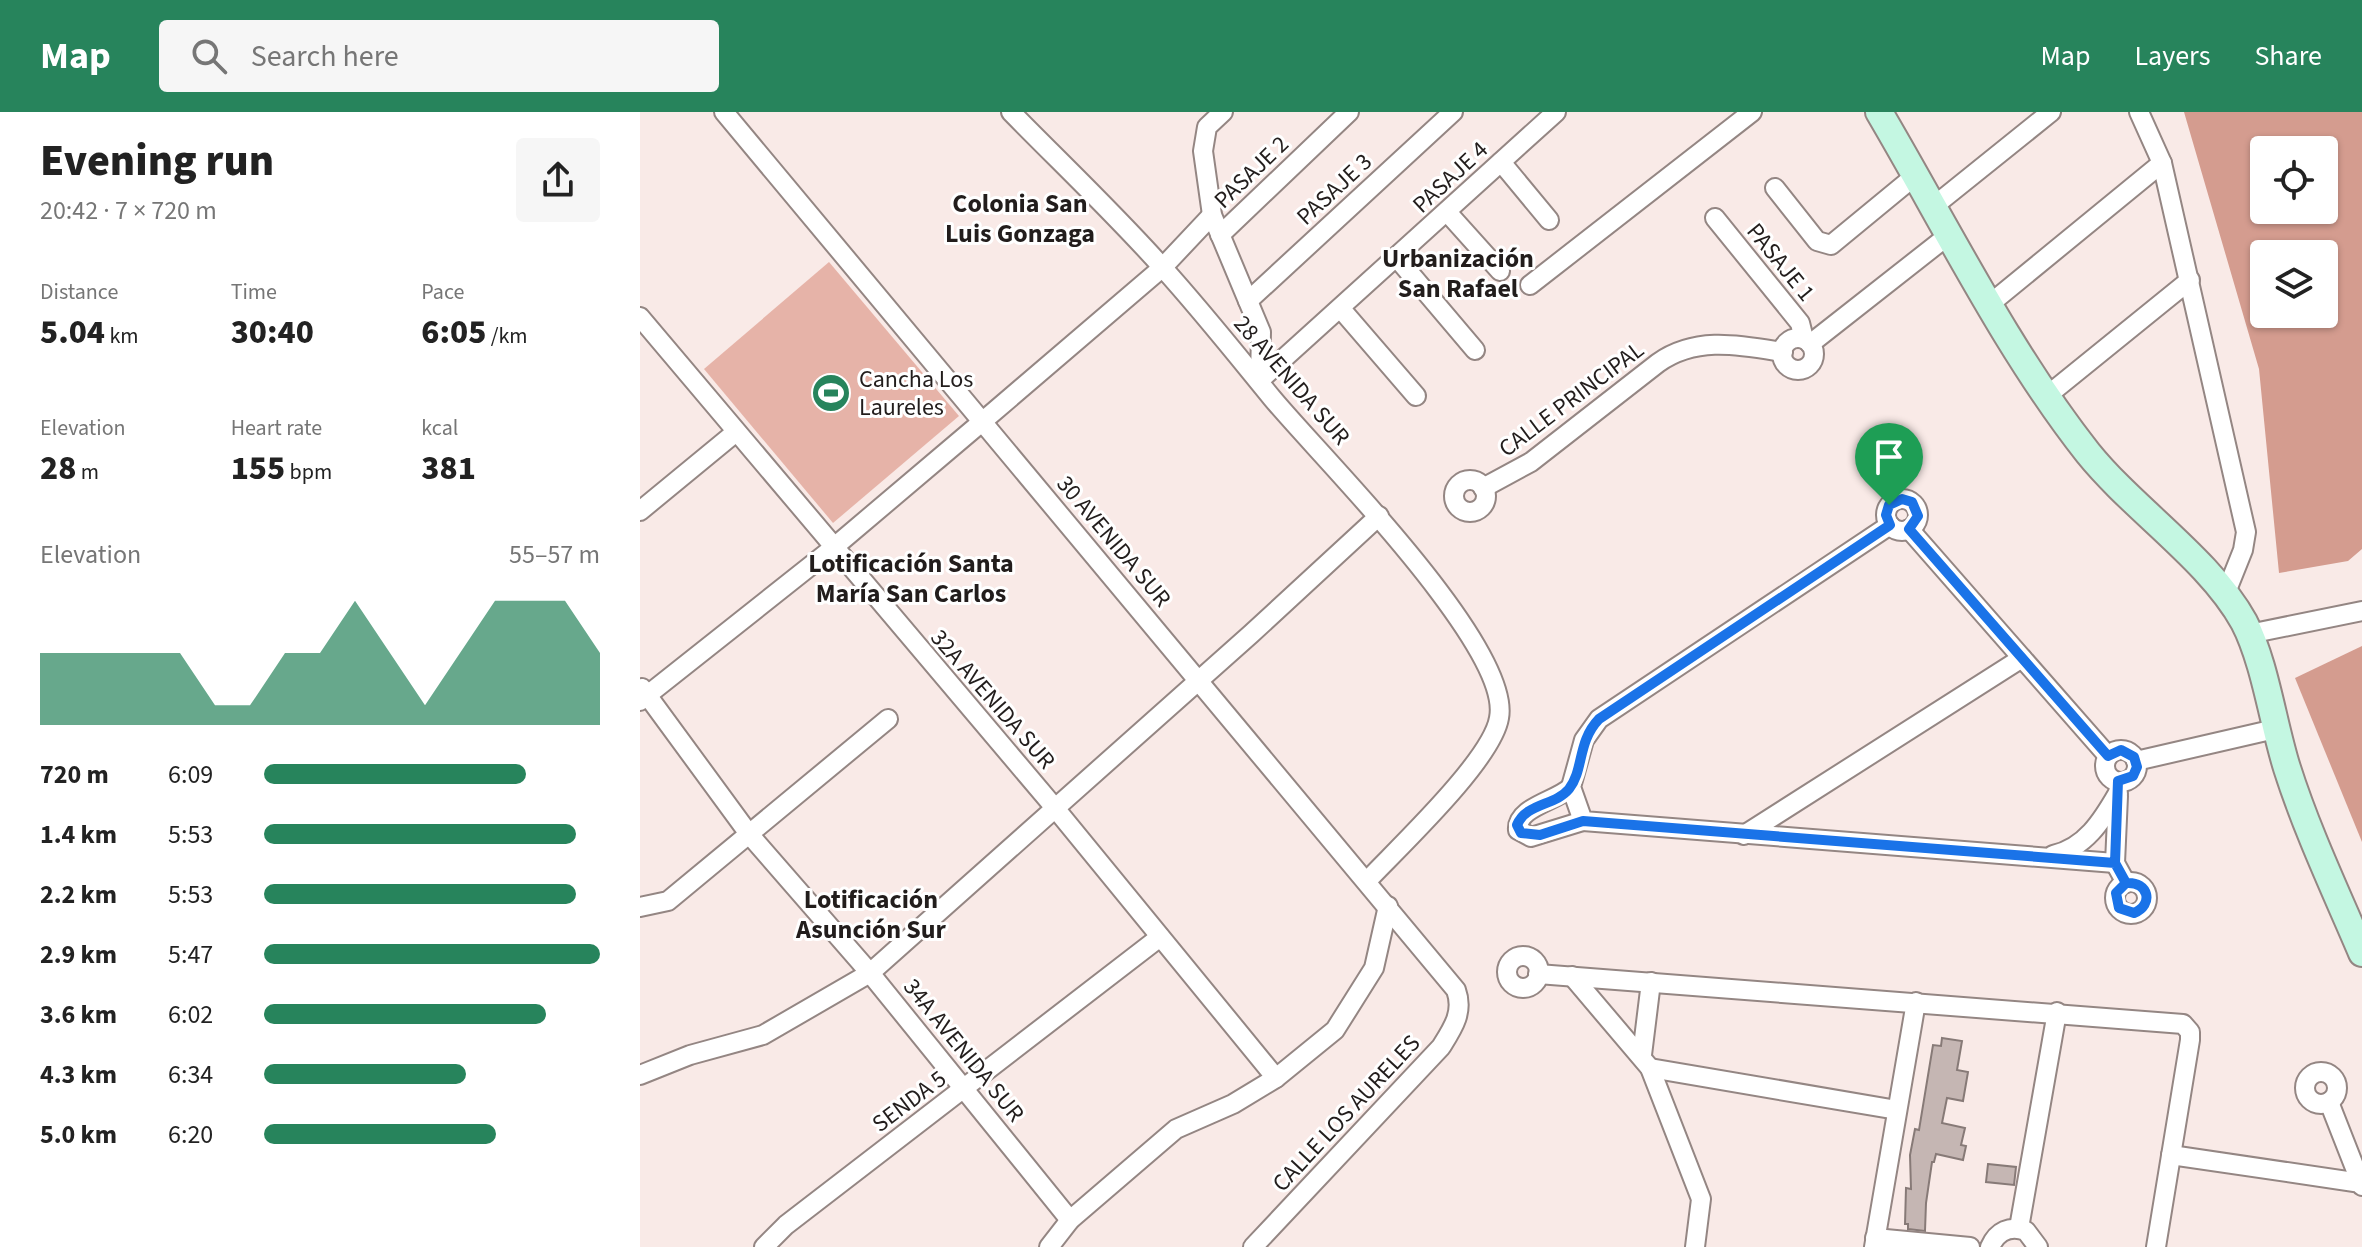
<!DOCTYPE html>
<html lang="en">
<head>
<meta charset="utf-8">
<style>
	:root { --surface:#fff; --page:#f6f6f6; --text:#222; --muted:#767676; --accent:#27845c }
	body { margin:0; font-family:"Source Sans 3",sans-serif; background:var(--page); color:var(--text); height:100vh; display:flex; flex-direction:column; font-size:30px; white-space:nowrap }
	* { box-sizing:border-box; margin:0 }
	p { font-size:26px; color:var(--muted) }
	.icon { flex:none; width:44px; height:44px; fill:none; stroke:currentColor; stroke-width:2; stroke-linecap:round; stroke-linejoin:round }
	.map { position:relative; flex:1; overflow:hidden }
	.details { display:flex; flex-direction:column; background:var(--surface); width:640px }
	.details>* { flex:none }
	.fabs { position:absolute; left:1610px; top:24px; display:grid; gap:16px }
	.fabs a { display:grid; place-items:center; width:88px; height:88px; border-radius:8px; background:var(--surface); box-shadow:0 2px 6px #0004; font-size:40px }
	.pin { position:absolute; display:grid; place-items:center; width:68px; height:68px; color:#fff; margin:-82px -34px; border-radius:50% 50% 50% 0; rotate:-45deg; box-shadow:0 0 8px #0007 }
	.pin .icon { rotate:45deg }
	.round { display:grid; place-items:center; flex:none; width:84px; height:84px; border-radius:8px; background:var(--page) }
	.overview { display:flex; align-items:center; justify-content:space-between; height:136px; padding:0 40px }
	h1 { font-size:44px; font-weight:800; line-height:60px }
	.figures { display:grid; grid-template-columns:repeat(3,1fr); gap:12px; height:136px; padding:8px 40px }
	.figures div { display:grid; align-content:center }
	.figures b { font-size:34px; font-weight:800 }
	.figures small { font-size:22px; font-weight:400 }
	.figures p { font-size:22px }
	.chart { height:224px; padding:16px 40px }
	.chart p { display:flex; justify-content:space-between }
	.chart svg { width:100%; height:144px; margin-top:8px; fill:var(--accent); opacity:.7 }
	ul { padding:0 40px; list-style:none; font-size:26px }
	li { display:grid; grid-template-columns:128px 96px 1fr; align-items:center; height:60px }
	li i { height:20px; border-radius:10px; background:var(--accent) }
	header { display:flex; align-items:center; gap:48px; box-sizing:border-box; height:112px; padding:0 40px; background:var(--accent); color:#fff }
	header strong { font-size:38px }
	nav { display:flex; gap:44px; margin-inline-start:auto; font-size:28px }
	.search { width:560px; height:72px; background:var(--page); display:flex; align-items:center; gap:20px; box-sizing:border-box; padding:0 28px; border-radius:8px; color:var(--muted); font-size:30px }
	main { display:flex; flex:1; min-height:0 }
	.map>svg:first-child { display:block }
	.green { fill:#e6b3a8 }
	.forest { fill:#d49c8f; fill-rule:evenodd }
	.building { fill:#c5b6b3; stroke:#877a77; stroke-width:2 }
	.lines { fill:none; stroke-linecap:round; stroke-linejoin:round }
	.street-casing { stroke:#948683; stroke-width:22 }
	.secondary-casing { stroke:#948683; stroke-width:30 }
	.street { stroke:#fff; stroke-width:18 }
	.secondary { stroke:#c4f7e2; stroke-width:26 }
	.route-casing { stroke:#fff; stroke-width:16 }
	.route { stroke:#1a73e8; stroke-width:10 }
	.labels { text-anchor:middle; stroke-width:6; stroke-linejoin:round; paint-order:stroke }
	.street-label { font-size:24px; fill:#221d1c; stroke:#fff }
	.poi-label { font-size:24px; fill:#221d1c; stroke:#fff; text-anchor:start }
	.neighbourhood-label { font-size:26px; font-weight:bold; fill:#221d1c; stroke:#fff }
</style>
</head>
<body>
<header>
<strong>Map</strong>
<div class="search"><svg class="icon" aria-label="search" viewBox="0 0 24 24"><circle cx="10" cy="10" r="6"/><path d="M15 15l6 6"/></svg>Search here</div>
<nav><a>Map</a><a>Layers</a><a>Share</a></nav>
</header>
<main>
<section class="details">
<div class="overview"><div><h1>Evening run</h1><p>20:42 · 7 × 720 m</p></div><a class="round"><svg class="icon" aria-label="share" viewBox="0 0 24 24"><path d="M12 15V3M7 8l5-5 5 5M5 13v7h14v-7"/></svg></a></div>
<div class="figures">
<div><p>Distance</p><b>5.04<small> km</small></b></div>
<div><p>Time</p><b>30:40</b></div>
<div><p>Pace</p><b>6:05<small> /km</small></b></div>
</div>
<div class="figures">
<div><p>Elevation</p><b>28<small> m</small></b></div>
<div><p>Heart rate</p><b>155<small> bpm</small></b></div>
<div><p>kcal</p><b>381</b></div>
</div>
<div class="chart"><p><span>Elevation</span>55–57 m</p>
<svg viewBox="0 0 160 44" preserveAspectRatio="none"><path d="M0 44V22L10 22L20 22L30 22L40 22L50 38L60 38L70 22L80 22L90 6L100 22L110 38L120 22L130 6L140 6L150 6L160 22V44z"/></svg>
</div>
<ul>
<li><b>720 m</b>6:09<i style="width:78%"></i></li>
<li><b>1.4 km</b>5:53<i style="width:93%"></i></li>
<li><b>2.2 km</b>5:53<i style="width:93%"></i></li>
<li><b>2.9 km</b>5:47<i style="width:100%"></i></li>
<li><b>3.6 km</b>6:02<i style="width:84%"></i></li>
<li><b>4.3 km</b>6:34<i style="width:60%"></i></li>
<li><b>5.0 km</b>6:20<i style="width:69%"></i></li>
</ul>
</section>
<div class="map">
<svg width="1722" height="1135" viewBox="0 0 1722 1135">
	<rect width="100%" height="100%" fill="#f9eae7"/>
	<path class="green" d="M189,150l130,154 -126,107 -129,-154z"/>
	<g class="forest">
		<path d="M1544,0h178v437l-14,12 -69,12 -20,-204zM1624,38h60v60h-60zM1624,142h60v60h-60z"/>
		<path d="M1722,534v196l-67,-164z"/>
	</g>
	<g class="building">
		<path d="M1302,926l20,3 -5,29 11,2 -5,29 -16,-3 -5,25 23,5 -4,17 5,1 -3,14 -27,-6 -2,8h-2l-6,41 -1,28 -17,-2v-5h-3l1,-36 5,1 -1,-34 5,-26 4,1 14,-85 8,1z"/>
		<path d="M1348,1052l28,3 -2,18 -28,-3z"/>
	</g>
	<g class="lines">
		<g class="street-casing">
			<g id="street">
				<path d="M84,0l732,878c8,22 -3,38 -15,57l-188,200"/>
				<path d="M371,0c51,52 104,102 152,156 38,42 73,86 109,130 47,57 241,249 227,320 -7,42 -100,129 -132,163"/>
				<path d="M583,0l-16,15 -4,24 9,64 49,117 -1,48"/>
				<path d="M1499,0l23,51 84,369 -3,18 -18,45"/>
				<path d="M861,50l48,58"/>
				<path d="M1135,76l42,53 14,4 85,-70"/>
				<path d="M1294,94l117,-94"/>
				<path d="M807,100l53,59"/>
				<path d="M1075,106l85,105 4,16"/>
				<path d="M580,123l129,-123"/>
				<path d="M757,146l78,92"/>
				<path d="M890,173l222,-173"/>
				<path d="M608,189l205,-189"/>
				<path d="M1351,191l171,-140"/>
				<path d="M701,197l75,87"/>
				<path d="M0,205l415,491 221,270"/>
				<circle cx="1158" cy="242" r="16"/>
				<path d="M1170,232l140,-110"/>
				<path d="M620,268l296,-268"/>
				<path d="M1408,283l142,-115"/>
				<circle cx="830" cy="384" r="16"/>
				<path d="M843,376l48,-26 127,-99c38,-27 81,-18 125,-11"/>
				<circle cx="1262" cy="403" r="16"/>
				<path d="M0,399l96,-79"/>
				<path d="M1250,413l-291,194 -15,21 -13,47 12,34 532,42"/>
				<path d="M1269,417l199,227"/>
				<path d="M1609,522l113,-23"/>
				<path d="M2,576l107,146 121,139 200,247"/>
				<path d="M0,589l193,-153 150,-127 180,-154 49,-52"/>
				<circle cx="1481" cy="654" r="16"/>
				<path d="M1496,649l139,-32"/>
				<path d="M931,675c-14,14 -55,20 -53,43l13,7 52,-16"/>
				<path d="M1478,684l-3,67 11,20"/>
				<path d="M1104,723l278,-177"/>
				<path d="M1413,743c32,-7 49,-34 65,-62"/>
				<circle cx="1491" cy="786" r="16"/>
				<path d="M0,795l28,-6 220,-182"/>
				<circle cx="883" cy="860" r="16"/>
				<path d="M898,862l645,50 7,8v8l-34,207"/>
				<path d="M932,864l78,92 51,131 -6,48"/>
				<path d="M1002,943l9,-73"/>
				<path d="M1010,956l247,42"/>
				<circle cx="1681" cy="976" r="16"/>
				<path d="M0,963l50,-20 73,-20 107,-62 381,-339 128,-118"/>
				<path d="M1689,990l33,84"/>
				<path d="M1531,1043l190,28"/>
				<path d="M1379,1116l38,-216"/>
				<path d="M1235,1126l95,9"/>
				<path d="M124,1135l22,-22 374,-288"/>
				<path d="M409,1135l21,-27 106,-91 57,-25 43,-26 59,-48 39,-62 14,-62"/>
				<path d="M1234,1135l42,-245"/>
				<path d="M1350,1135c7,-16 20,-22 36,-16l12,16"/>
			</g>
		</g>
		<g class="secondary-casing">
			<path id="secondary" d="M1239,0c66,112 129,240 209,341 46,57 122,107 156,169 21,40 29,102 43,146 20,63 49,124 75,185"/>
		</g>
		<use href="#street" class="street"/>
		<use href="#secondary" class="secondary"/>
	</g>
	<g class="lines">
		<g class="route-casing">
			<path id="route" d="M1249,393l-3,10 4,10 -291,194c-22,23 -15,51 -30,70 -14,17 -43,14 -52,36l4,8 19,2 43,-14 532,42 11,20 -10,10 3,15 15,5c20,-8 15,-32 -8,-30l-11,-20 3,-82 15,-5 4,-9 -3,-10 -13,-7 -13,6 -199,-227 9,-13 -6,-14 -10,-3 -13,6"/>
		</g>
		<use href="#route" class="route"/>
	</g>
	<defs>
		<g id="stadium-disc" transform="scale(2)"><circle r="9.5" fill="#27845c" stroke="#fff"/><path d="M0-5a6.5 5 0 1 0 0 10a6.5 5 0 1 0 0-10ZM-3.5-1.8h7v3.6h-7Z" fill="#fff"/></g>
	</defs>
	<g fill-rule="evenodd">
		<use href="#stadium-disc" x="191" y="281"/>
	</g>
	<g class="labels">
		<g class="street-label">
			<text transform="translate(611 60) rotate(-44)" y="8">PASAJE 2</text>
			<text transform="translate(810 65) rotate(-43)" y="8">PASAJE 4</text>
			<text transform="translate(694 77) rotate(-43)" y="8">PASAJE 3</text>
			<text transform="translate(1141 150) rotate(51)" y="8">PASAJE 1</text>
			<text transform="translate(652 268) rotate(49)" y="8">28 AVENIDA SUR</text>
			<text transform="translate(931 287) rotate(-37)" y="8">CALLE PRINCIPAL</text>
			<text transform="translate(474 429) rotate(50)" y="8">30 AVENIDA SUR</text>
			<text transform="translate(353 587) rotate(49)" y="8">32A AVENIDA SUR</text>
			<text transform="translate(324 938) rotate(51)" y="8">34A AVENIDA SUR</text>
			<text transform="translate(269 989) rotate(-37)" y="8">SENDA 5</text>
			<text transform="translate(706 1001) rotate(-47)" y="8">CALLE LOS AURELES</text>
		</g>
		<g class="poi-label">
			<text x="219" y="275">Cancha Los<tspan x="219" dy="28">Laureles</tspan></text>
		</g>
		<g class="neighbourhood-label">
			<text x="380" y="100">Colonia San<tspan x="380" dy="30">Luis Gonzaga</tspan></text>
			<text x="818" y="155">Urbanización<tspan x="818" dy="30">San Rafael</tspan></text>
			<text x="271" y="460">Lotificación Santa<tspan x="271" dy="30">María San Carlos</tspan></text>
			<text x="231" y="796">Lotificación<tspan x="231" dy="30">Asunción Sur</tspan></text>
		</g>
	</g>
</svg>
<div class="fabs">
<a><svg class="icon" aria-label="locate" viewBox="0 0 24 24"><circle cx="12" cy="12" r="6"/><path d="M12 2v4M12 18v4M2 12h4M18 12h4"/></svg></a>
<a><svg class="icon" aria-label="layers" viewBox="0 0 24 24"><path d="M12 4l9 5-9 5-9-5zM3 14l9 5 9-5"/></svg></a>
</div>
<div class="pin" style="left:1249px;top:393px;background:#1e9e55"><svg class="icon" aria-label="arrive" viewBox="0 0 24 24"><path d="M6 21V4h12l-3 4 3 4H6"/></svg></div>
</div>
</main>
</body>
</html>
